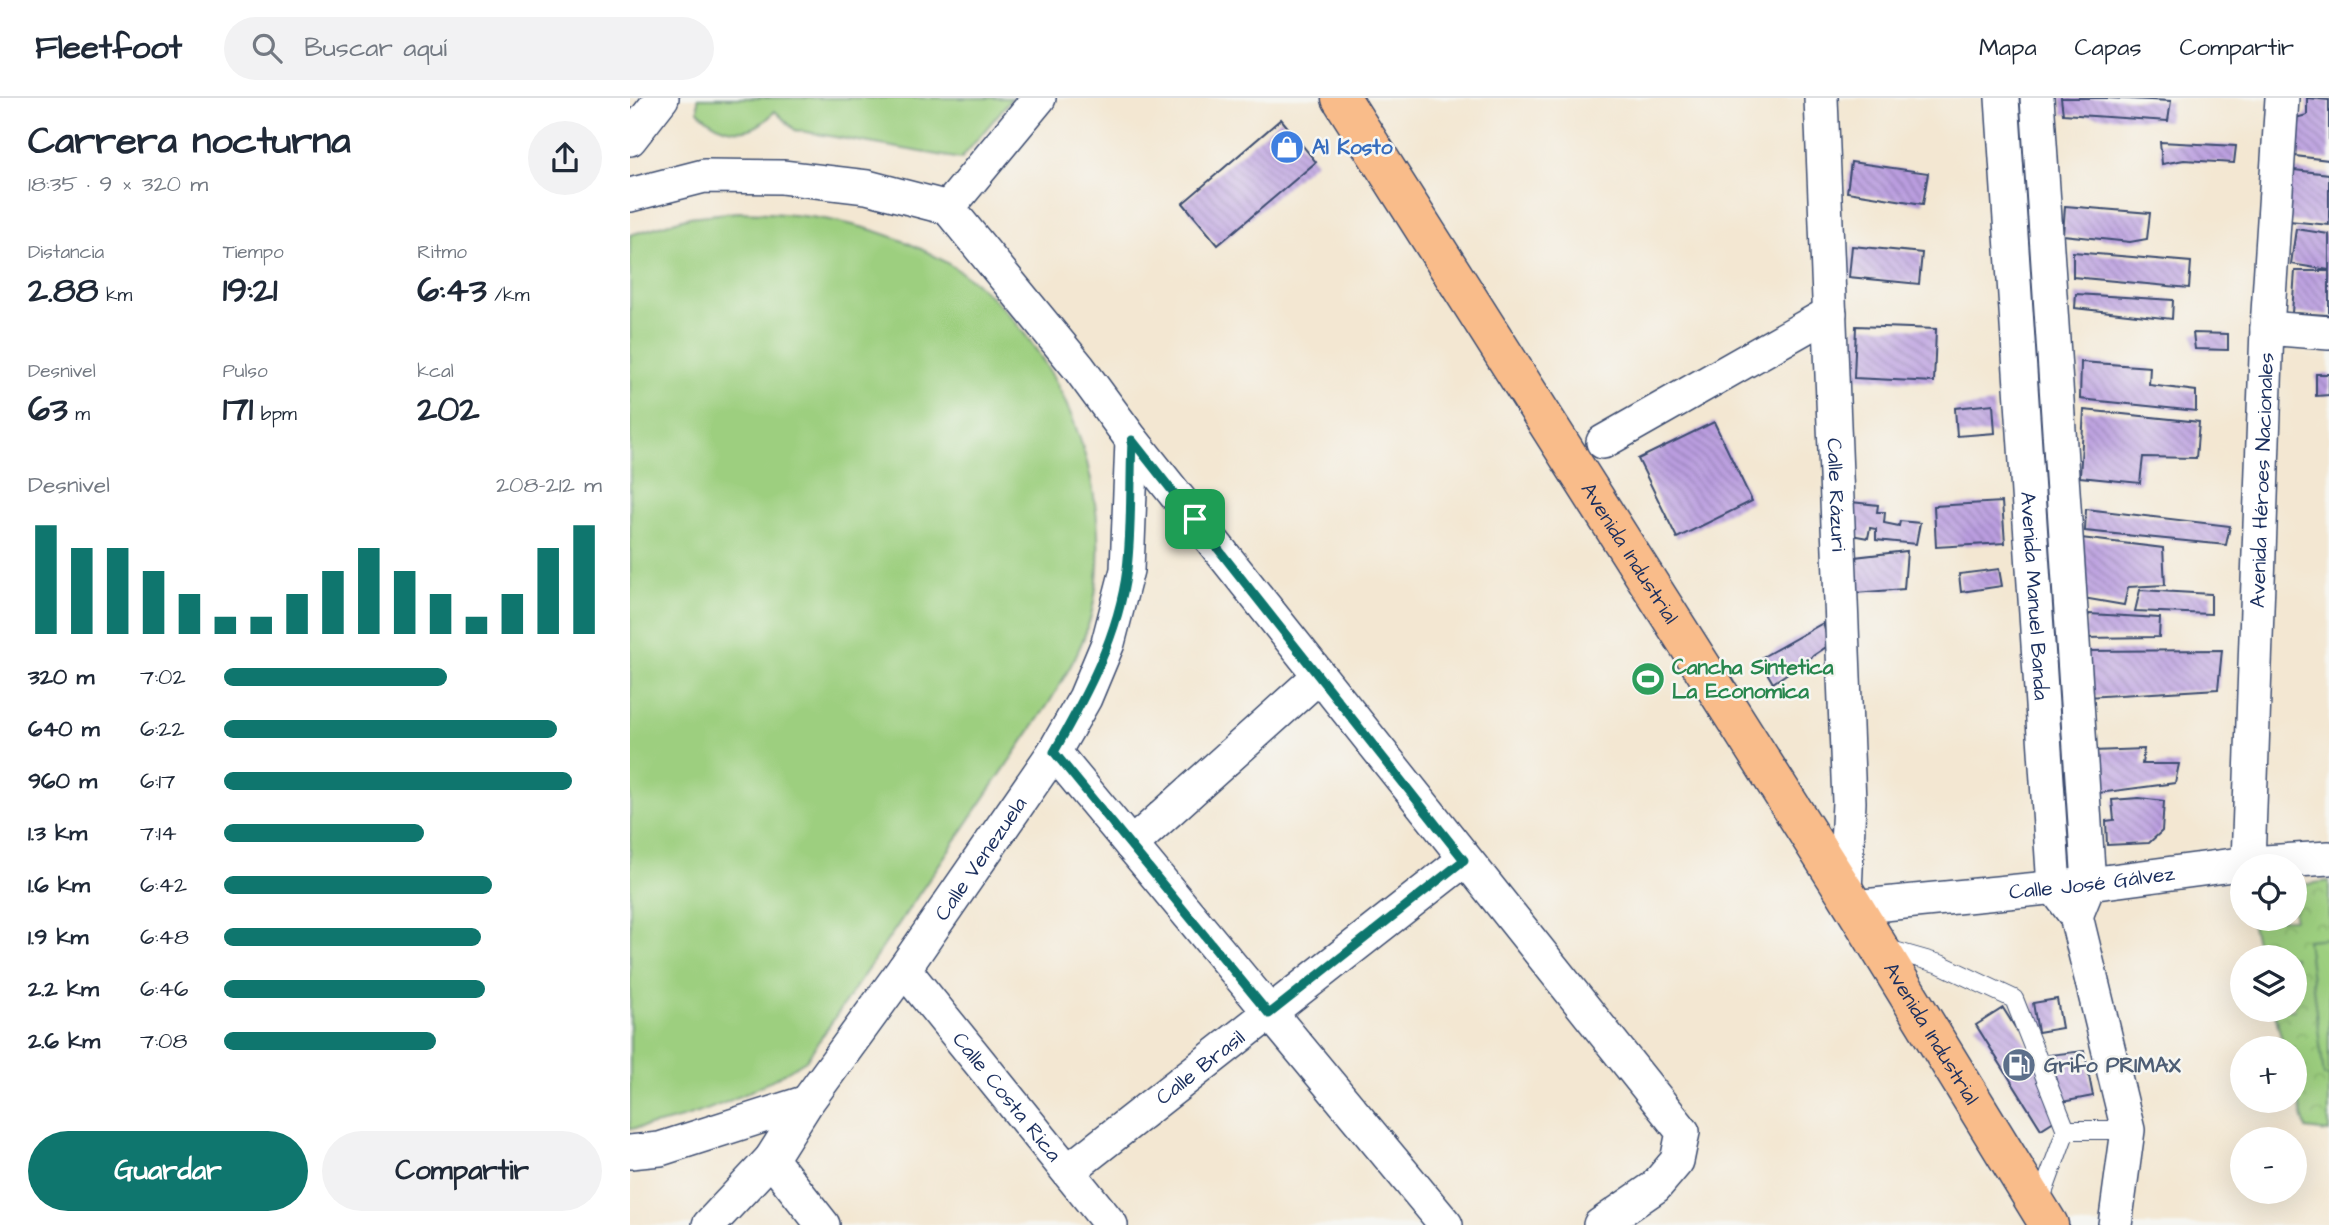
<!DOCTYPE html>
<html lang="es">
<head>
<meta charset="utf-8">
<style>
	:root { --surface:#fff; --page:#f2f2f3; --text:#1f2937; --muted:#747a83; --line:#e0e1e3; --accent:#0f766e }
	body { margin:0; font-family:"Architects Daughter",sans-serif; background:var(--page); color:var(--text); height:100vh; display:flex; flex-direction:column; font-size:26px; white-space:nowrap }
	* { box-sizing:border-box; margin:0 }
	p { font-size:23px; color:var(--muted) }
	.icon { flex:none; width:38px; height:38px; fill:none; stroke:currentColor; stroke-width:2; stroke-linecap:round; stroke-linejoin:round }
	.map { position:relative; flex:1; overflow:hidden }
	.sheet { display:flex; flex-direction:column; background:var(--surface); width:630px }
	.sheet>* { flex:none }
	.tools { position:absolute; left:1600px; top:756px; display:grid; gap:14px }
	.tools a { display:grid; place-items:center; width:77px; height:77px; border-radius:50%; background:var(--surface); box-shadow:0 7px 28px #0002; font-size:35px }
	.pin { position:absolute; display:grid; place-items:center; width:60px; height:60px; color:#fff; margin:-30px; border-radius:14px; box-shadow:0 4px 10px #0006 }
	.round { display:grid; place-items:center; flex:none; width:74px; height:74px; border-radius:37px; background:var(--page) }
	.overview { display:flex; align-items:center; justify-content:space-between; height:119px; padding:0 28px }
	h1 { font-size:38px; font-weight:700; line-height:52px }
	.stats { display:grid; grid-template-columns:repeat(3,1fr); gap:10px; height:119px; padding:7px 28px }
	.stats div { display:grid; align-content:center }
	.stats b { font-size:35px; font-weight:700 }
	.stats small { font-size:19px; font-weight:400 }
	.stats p { font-size:19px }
	.chart { height:196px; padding:14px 28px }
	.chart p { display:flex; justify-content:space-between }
	.chart svg { width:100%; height:126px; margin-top:7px; stroke:var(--accent); stroke-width:6 }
	.cta { display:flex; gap:14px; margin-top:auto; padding:14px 28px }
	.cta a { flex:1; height:80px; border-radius:42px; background:var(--accent); color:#fff; font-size:28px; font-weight:700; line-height:80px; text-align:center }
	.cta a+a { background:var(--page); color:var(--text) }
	ul { padding:0 28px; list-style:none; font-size:23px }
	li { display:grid; grid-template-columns:112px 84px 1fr; align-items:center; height:52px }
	li i { height:18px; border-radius:9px; background:var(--accent) }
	header { display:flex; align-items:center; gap:42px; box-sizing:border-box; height:98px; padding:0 35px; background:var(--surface); border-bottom:2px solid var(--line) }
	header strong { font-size:33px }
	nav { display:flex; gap:38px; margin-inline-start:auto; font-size:24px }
	.search { width:490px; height:63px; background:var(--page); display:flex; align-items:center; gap:18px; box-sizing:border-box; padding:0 24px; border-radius:38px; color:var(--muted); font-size:26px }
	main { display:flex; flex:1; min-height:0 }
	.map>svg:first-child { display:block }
	.park { fill:url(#park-crowns); stroke:#5c7f6e; stroke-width:2 }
	.pitch { fill:#9dcf7f; stroke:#5c7f6e; stroke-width:2 }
	.building { fill:url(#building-back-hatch) }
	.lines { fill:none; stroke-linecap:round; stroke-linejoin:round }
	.lane-casing { stroke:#3b4b6f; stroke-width:20 }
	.street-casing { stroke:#3b4b6f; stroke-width:36 }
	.highway-casing { stroke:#3b4b6f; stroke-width:41 }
	.lane { stroke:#fff; stroke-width:18 }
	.street { stroke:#fff; stroke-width:33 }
	.highway { stroke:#f9bc8a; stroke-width:38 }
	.route-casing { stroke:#fff; stroke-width:14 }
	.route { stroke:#0f766e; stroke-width:9 }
	.labels { text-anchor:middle; stroke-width:5; stroke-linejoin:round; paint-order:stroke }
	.shop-label { font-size:21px; font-weight:bold; fill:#366cbe; stroke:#f6f6f2; text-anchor:start }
	.street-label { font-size:21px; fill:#1b2f5e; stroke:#f6f6f2 }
	.leisure-label { font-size:21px; font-weight:bold; fill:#27864d; stroke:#f6f6f2; text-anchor:start }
	.service-label { font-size:21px; font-weight:bold; fill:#4e5e75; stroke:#f6f6f2; text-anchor:start }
</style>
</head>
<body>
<header>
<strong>Fleetfoot</strong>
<div class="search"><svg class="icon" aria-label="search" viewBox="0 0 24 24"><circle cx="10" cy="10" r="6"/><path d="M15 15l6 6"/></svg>Buscar aquí</div>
<nav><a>Mapa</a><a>Capas</a><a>Compartir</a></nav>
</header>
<main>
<section class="sheet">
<div class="overview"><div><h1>Carrera nocturna</h1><p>18:35 · 9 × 320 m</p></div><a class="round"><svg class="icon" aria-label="share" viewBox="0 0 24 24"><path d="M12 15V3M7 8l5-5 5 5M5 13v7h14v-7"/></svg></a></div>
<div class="stats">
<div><p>Distancia</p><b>2.88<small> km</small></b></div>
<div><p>Tiempo</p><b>19:21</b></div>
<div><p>Ritmo</p><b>6:43<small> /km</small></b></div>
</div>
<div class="stats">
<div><p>Desnivel</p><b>63<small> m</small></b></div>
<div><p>Pulso</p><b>171<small> bpm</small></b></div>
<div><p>kcal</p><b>202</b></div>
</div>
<div class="chart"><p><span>Desnivel</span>208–212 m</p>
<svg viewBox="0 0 160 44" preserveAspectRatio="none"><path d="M5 44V6M15 44V14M25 44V14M35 44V22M45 44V30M55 44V38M65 44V38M75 44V30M85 44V22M95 44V14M105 44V22M115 44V30M125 44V38M135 44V30M145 44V14M155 44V6"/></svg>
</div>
<ul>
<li><b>320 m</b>7:02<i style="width:59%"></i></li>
<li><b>640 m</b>6:22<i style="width:88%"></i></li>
<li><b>960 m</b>6:17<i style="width:92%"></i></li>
<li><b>1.3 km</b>7:14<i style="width:53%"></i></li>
<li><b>1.6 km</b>6:42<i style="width:71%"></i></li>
<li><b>1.9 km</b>6:48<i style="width:68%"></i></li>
<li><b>2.2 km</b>6:46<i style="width:69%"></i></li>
<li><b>2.6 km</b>7:08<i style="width:56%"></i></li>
</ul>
<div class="cta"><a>Guardar</a><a>Compartir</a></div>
</section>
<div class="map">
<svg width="1699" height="1127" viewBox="0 0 1699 1127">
	<defs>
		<pattern id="park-crowns" width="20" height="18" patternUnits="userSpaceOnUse" patternTransform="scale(1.75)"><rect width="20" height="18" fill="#9dcf7f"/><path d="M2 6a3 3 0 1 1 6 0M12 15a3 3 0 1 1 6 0" fill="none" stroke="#87b270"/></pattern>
		<pattern id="building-back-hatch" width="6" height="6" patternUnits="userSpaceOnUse" patternTransform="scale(1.75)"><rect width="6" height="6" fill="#ba9ddf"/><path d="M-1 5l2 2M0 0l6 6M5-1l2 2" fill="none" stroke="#9680b8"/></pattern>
	</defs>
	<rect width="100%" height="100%" fill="#f6f6f2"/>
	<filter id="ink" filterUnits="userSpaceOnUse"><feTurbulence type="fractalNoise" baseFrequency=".0143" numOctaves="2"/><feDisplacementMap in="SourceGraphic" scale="14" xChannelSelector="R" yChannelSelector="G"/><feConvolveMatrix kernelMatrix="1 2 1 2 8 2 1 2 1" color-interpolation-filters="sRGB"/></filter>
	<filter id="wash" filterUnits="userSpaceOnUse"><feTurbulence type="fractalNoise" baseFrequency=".00686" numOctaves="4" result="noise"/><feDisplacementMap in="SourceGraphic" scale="28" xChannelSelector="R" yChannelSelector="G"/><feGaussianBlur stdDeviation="1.57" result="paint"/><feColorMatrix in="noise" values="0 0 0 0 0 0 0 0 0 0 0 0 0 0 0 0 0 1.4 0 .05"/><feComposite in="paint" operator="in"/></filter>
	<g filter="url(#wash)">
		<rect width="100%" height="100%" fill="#f3e7d2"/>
		<path class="park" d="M1699,783v251l-23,-3 -12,-43v-38h-10l-10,-38h20v-53h-34l-10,-38h44v-33z"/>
		<g class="pitch">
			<path d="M68,0h314l-51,61 -166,-29 -20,-19c-24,28 -52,24 -77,0z"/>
			<path d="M107,114c77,1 152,13 218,56 105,70 162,217 138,339 -7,36 -26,66 -44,96l-243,357c-54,34 -112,61 -176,69v-894l59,-18z"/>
			<path d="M1699,840v138h-5l-17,-136z"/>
		</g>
		<g id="blocks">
			<g class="building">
				<path d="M1431,0h47l63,3 -3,20 -105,-7z"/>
				<path d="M1677,0l22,2v60l-42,-5 1,-35 19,-5z"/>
				<path d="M651,21l35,43 -98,83 -35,-42z"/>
				<path d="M1530,44l76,4 -2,17 -50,-3 -22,4z"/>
				<path d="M1221,64l77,11 -5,31 -76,-12z"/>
				<path d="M1655,71l44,5v51l-40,-4z"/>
				<path d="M1435,108l85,7 -3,26 -17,3 -67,-7z"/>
				<path d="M1666,131l33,5v36l-38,-6z"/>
				<path d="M1222,148l70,7 -3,31 -70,-7z"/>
				<path d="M1443,154l118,10 -2,26 -116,-11z"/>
				<path d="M1665,173h34v44l-37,-2z"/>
				<path d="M1446,196l97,6 -1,19 -97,-11z"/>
				<path d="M1226,228l80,3 -2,53 -80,-4z"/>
				<path d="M1563,235l35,1v16l-33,-1z"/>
				<path d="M1451,264l69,5 -1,18 47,6v20l-116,-12z"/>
				<path d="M1686,276h13v21l-13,1z"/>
				<path d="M1363,306l2,29 -38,3 -2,-28z"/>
				<path d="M1454,312l115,12 -3,36 -53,-1 -3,26 -60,-6z"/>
				<path d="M1084,324l38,79 -75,37 -39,-79z"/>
				<path d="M1221,404l27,3 -1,7h8l-1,11 15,3 1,-5 20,2 -4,21 -40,-4v-11l-6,-1 -2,10 -17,-3z"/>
				<path d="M1372,404l3,41 -69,4 -2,-41z"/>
				<path d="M1456,411l144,17 -4,19 -141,-14z"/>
				<path d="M1451,440l82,10 2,37 -37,2 -4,18 -41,-7z"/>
				<path d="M1277,453l-3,38 -49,4v-36z"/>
				<path d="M1369,471l3,17 -41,6 -2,-18z"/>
				<path d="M1510,492l71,4v20l-76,-3z"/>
				<path d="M1459,516l71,4 -1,19 -77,1z"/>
				<path d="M1193,525l6,22 -56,38 -14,-24z"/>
				<path d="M1592,552l-4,39 -131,8 -4,-46z"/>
				<path d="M1514,651l-2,15h37l-4,19 -76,10 -6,-42z"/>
				<path d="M1509,700l25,3 -2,30 -13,12 -42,2 -1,-24 8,-1 -2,-20z"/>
				<path d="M1427,901l5,29 -24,4 -5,-29z"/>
				<path d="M1373,910l65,104 -27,17 -65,-104z"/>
				<path d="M1454,953l9,45 -31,6 -13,-47z"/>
			</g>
		</g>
	</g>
	<g filter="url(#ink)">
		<use href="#blocks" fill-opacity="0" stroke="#3b4b6f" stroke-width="2"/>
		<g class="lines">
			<g class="lane-casing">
				<g id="lane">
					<path d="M1254,850l56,16 74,35 52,131 -27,74"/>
					<path d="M1436,1032h62"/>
				</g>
			</g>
			<g class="street-casing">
				<g id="street">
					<path id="s1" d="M1191,0l28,704 -4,90"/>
					<path id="s2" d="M1372,0l52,789 22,29 52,214 -13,95"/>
					<path d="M1407,0l52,786 -13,32"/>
					<path d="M0,41l32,-41"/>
					<path d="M0,97l74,-19 78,1 85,10 81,21 131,160 53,72 551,692 -6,29 -22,26 -55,38"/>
					<path d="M318,110l91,-110"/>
					<path d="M1637,230l62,5"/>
					<path d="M973,344l227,-129"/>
					<path d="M424,654l392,473"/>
					<path d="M501,747l188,-169"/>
					<path id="s3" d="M1618,765l19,-535 15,-230"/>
					<path id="s4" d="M1223,809l236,-23 159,-21 81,-5"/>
					<path id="s5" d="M274,871l207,256"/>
					<path d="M0,1054l30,-3 147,-47"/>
					<path d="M141,1061l52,66"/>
					<path id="s6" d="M438,1073l396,-311"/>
					<path id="s7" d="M79,1127l62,-66 36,-57 97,-133 150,-217 31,-54 23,-55 19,-73 5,-130"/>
				</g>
			</g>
			<g class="highway-casing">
				<g id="highway">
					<path id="s8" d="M711,0l504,794 204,333"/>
				</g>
			</g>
			<use href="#lane" class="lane"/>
			<use href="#street" class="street"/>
			<use href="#highway" class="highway"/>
		</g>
	</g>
	<g class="lines" filter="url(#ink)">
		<g class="route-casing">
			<path id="route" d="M502,342l332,420 -195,154 -215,-262c32,-56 65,-117 73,-183 5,-43 3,-86 5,-129z"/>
		</g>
		<use href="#route" class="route"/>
	</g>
	<defs>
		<g id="shop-disc" transform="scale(1.75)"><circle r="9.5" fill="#3f7fe0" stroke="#f6f6f2"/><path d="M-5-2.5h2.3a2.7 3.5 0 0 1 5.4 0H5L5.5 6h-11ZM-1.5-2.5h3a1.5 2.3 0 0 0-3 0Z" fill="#fff"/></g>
		<g id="stadium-disc" transform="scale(1.75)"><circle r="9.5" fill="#2e9e5b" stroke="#f6f6f2"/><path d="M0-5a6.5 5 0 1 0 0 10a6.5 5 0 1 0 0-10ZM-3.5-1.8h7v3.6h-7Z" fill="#fff"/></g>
		<g id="fuel-disc" transform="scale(1.75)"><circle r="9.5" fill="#5c6f8a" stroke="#f6f6f2"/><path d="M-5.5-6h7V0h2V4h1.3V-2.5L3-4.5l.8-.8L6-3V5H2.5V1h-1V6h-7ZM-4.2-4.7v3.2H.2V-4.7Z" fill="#fff"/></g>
	</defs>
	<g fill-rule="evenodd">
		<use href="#shop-disc" x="657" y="49"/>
		<use href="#stadium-disc" x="1018" y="581"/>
		<use href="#fuel-disc" x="1389" y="967"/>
	</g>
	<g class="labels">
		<g class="shop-label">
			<text x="682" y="56">Al Kosto</text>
		</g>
		<g class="street-label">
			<text dy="7" stroke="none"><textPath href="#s3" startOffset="383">Avenida Héroes Nacionales</textPath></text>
			<text dy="7" stroke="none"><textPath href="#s1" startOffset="397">Calle Rázuri</textPath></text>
			<text dy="7" stroke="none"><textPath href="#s8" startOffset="539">Avenida Industrial</textPath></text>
			<text dy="7" stroke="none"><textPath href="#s2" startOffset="499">Avenida Manuel Banda</textPath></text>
			<text dy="7" stroke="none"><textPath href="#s7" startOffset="457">Calle Venezuela</textPath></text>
			<text dy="7" stroke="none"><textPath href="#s4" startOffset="240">Calle José Gálvez</textPath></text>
			<text dy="7" stroke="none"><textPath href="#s8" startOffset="1106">Avenida Industrial</textPath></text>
			<text dy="7" stroke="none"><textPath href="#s6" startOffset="168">Calle Brasil</textPath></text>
			<text dy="7" stroke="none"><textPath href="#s5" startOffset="164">Calle Costa Rica</textPath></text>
		</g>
		<g class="leisure-label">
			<text x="1042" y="576">Cancha Sintetica<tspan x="1042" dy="24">La Economica</tspan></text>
		</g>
		<g class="service-label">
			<text x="1414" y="974">Grifo PRIMAX</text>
		</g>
	</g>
</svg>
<div class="tools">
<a><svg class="icon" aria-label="locate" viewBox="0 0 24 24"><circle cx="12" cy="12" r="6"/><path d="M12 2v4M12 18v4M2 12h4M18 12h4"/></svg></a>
<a><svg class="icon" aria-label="layers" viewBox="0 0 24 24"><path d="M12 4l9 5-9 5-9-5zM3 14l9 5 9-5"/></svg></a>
<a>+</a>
<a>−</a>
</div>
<div class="pin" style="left:565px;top:421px;background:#1e9e55"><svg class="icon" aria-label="arrive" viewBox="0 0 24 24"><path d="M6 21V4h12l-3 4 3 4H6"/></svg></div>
</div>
</main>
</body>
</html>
